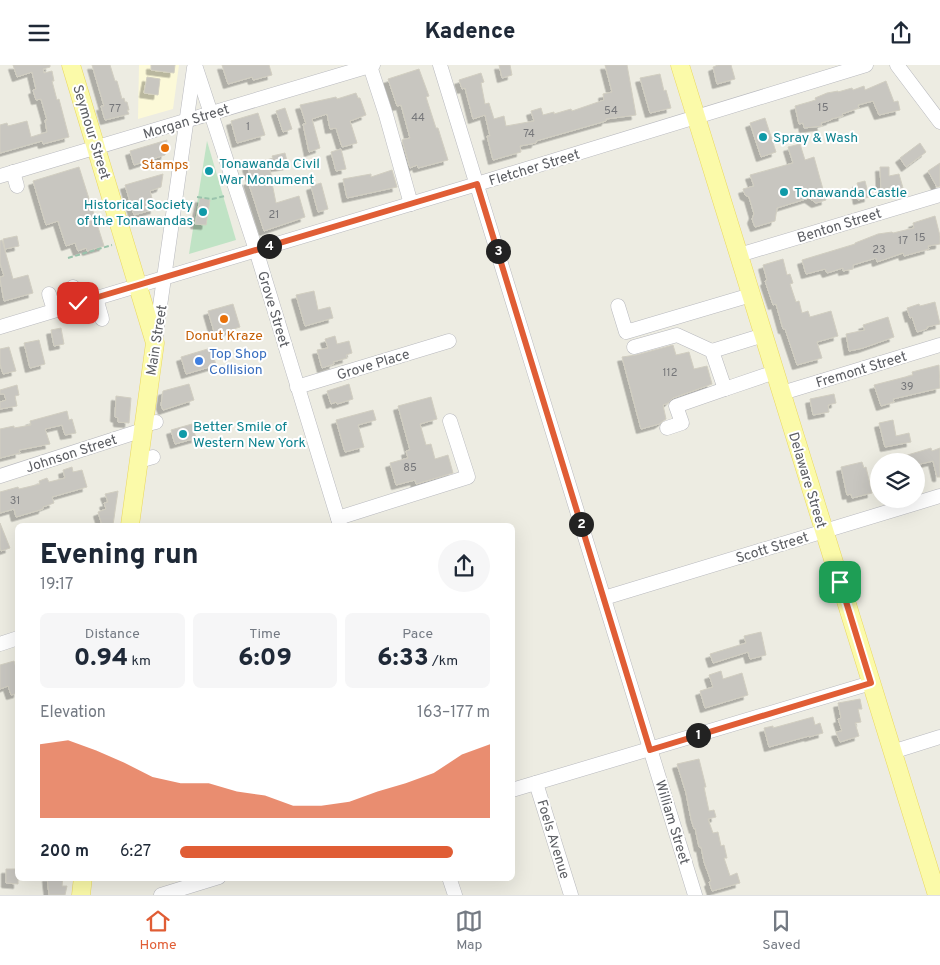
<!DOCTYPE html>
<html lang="en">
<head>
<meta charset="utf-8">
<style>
	:root { --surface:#fff; --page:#f6f6f7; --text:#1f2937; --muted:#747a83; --line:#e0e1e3; --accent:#e05d35 }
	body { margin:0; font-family:Overpass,sans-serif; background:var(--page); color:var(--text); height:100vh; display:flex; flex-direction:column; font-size:19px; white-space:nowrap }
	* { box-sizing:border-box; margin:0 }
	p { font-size:16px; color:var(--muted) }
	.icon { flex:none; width:28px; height:28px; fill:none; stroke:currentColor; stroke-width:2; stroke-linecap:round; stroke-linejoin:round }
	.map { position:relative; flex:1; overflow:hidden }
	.sheet { position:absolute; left:15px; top:458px; width:500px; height:358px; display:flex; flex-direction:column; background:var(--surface); border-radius:8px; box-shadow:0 5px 20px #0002 }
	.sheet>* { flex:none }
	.buttons { position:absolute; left:870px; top:388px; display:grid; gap:10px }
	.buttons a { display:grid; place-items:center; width:55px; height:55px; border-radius:50%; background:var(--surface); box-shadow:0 5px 20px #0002; font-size:25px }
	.pin { position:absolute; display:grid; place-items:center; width:42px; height:42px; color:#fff; margin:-21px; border-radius:10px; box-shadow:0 2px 8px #0006 }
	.km { position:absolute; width:25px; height:25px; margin:-12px; border-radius:50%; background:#222; color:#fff; font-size:14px; line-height:25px; text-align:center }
	.round { display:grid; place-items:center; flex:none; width:52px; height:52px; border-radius:26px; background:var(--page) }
	.overview { display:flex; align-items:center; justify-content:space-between; height:85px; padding:0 25px }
	h1 { font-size:28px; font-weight:800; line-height:38px }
	.metrics { display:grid; grid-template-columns:repeat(3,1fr); gap:8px; height:85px; padding:5px 25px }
	.metrics div { display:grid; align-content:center; border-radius:8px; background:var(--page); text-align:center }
	.metrics b { font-size:25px; font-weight:800 }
	.metrics small { font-size:14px; font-weight:400 }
	.metrics p { font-size:14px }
	.chart { height:140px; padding:10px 25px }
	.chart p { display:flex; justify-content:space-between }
	.chart svg { width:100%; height:90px; margin-top:5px; fill:var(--accent); opacity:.7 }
	ul { padding:0 25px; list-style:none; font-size:16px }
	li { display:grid; grid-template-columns:80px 60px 1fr; align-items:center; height:38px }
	li i { height:12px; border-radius:6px; background:var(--accent) }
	header { display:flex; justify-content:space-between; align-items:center; height:65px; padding:0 25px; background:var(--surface); font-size:22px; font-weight:800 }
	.menu { display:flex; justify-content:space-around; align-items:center; height:70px; border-top:1px solid var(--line); background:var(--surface); font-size:14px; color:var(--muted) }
	.menu a { display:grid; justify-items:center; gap:2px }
	.menu .active { color:var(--accent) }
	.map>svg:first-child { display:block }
	.commercial { fill:#fcf9d8 }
	.green { fill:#c0e3c5 }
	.building { fill:#c8c6c0; stroke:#d1cec1; filter:url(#shadow) }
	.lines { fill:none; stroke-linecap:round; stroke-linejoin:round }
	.minor-casing { stroke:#b8b9be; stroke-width:15 }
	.major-casing { stroke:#ead85e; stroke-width:19 }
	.path { stroke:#9ac3ac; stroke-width:2; stroke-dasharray:5 2.5; stroke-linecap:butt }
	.minor { stroke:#fff; stroke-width:14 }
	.major { stroke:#fbfaa9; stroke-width:18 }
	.route-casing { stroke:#fff; stroke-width:10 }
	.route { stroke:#e05d35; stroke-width:6 }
	.culture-dot { fill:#0f9aa8; stroke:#fff; stroke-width:2 }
	.food-dot { fill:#e8710a; stroke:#fff; stroke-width:2 }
	.shop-dot { fill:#3f7fe0; stroke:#fff; stroke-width:2 }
	.labels { text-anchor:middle; stroke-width:4; stroke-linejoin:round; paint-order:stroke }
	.number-label { font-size:11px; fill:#76777a }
	.street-label { font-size:14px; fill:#5b5d62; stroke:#fff }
	.culture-label { font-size:14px; fill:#0d838f; stroke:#fff; text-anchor:start }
	.food-label { font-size:14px; fill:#c56008; stroke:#fff }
	.shop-label { font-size:14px; fill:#366cbe; stroke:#fff; text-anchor:start }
</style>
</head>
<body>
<header><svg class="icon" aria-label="menu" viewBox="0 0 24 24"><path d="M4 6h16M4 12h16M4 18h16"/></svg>Kadence<svg class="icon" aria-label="share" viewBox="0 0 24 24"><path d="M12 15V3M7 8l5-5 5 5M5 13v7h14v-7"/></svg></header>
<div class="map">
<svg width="940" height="830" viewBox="0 0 940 830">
	<defs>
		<filter id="shadow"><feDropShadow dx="-4.5" dy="4.5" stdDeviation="0" flood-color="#0004"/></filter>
	</defs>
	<rect width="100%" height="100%" fill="#edece2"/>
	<path class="commercial" d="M139,0h40l-6,44 -35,10z"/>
	<path class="green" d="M207,76l29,99 -47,14z"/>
	<g class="building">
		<path d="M13,0h37v2l-7,2 1,4 8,-2 2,10h-2l5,19 2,-1 10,38 -26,7 -1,-3 -42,12v-28l7,-2 1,3 19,-5 4,16 16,-5 -2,-12h2l-6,-21 -5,1 -3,-10 3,-1 -4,-17 -15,5z"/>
		<path d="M92,0h18l5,16h2l5,18 2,-1 1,4h2l2,8h-2l2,4 -24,6 -4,-14h3z"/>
		<path d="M151,0h24l-1,8 -23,-3z"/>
		<path d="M222,0h47l3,10 -19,5 -1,-3 -24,7z"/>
		<path d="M499,0h11l2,10 -10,3z"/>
		<path d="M605,0h22l9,50 -30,4v2l-70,20v2l-16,3 1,6 -28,8 -6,-24h3l-5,-21 -12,4 -8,-31 -3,1 -3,-9 22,-7 3,9 -3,1 4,21 4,-1 5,16 10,-3 2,10 28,-5 -3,-10 10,-3 2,7 11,-3v2l17,-5 1,2 32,-11 -1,-6 9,-2z"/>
		<path d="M718,0h13l4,14 -18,5 -4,-17z"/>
		<path d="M419,4l10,27 -3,1 10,31h2l10,32 -30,8 -1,-3 -7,3 -8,-28 8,-2 -9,-33 -4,1 -9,-27z"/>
		<path d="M660,9l4,17 2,-1 5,18 -21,5 -10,-35z"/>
		<path d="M147,12l13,2 -2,16 -14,-2z"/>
		<path d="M886,16l8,21 4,-1 2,9 -21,5 -6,-14 -15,4 1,3 -17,6 1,2 -12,3v1l-10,3 1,3 -18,2 -1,-5 -4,1 -4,-18 21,-6 -1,-2 12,-5 11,-2v1l14,-4 1,2 11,-4 1,4z"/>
		<path d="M356,28l2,5h2l6,17 -16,6 7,22 -15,4 -6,-19 -6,1 -3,-15 -15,5 8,29 -11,4 -6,-28h3l-6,-19 36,-8 1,2z"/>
		<path d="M285,43l7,21 -9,3 -7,-21z"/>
		<path d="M258,48l7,22 -28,8 -6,-22z"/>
		<path d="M765,53l11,34 -15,5 -11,-34z"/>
		<path d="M167,75l-2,15 -31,10 -4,-14z"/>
		<path d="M920,78l6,9 -20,15 -6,-9z"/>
		<path d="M800,79l5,16 9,-3 12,43 -10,3 -7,-5 -32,10 -2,13 -20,6 -3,-8 2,-5 -5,-17 -4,-2 -2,-6 11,-3 -4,-11 43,-12 -5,-16z"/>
		<path d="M341,84l5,20 -10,2 -5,-19z"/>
		<path d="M285,88l3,12 -19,3 5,15h-2l4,20 23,-7 6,21 -41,14 -16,-50 4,-1 -5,-14 26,-8 -1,-2z"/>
		<path d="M940,98v23l-3,1 -9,-16z"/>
		<path d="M79,102l25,79 -17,5 -1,-3 -8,3 -3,-8 -9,3 -8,-25 -12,4 -13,-44z"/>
		<path d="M880,102h9v9l10,-2 4,14 -9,2v-2l-13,1z"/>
		<path d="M392,105l5,17 -50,11 -4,-19 28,-5v3z"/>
		<path d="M163,109l-2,13 -11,4 5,18 -21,6 -9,-30z"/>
		<path d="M865,116l4,16 -11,3 -2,-10h3l-2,-7z"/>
		<path d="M321,118l7,26 -10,3 -7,-26z"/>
		<path d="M200,133l10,2 -4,25 -11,-1z"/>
		<path d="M935,151l5,20v8l-12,2 1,3 -25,7 -1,-3 -26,9 -1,-4 -23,7v4l-10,2v-3l-16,5 -2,-4 -19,5 -4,-14 53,-16v-1l23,-9 14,-2 1,1 21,-5 -1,-5z"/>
		<path d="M17,171l2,10 -14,3 -2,-10z"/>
		<path d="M2,175l11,39 15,-4 5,18 -29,8 -4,-22v-2l4,-1 -4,-13v-22z"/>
		<path d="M783,194l4,16 3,-1 3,9 -3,1 6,18 3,-1 3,12 6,-2 2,6 21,-6 7,25 -21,6 5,16 -25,7 -12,-36h-2l-7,-25 -3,1 -8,-24 2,-1 -4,-15z"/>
		<path d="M314,226l4,19 12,-3 3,11 -28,8 -9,-31z"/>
		<path d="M935,237l5,22 -13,3v2l-10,3 -5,-15 -2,1 -3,-10 12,-4 1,2z"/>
		<path d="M233,239l7,23 -25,8 -7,-24z"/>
		<path d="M888,252l6,20 -31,11 -14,3 -3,-17 19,-4 -2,-5z"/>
		<path d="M61,263l3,16 -10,2 -3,-16z"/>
		<path d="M335,271l2,8 12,-3 3,12 -6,2 1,3 -14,4 1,2 -12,4 -5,-18 11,-2 -3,-9z"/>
		<path d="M39,275l6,24 -15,4 -6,-25z"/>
		<path d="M673,280l3,10 13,-3 5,17 13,-3 5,18 -39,14 -5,5 -5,2 3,14 -7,5 -18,5 -19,-72 14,-2z"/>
		<path d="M9,282l7,24 -13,3 -3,-10v-15z"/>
		<path d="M211,283l5,17 -30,9 -5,-17z"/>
		<path d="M939,300l1,23 -47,11 1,3 -13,4 -7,-21 39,-10 -1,-3z"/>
		<path d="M189,319l5,16 -31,10 -2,-5 2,-14z"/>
		<path d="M349,319l4,15 -16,5 -1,-2 -5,2 -4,-13z"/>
		<path d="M17,320l2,10 -4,1 2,10 -17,3v-7l6,-2 -2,-6h-4v-4z"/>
		<path d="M834,329l2,9 -8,2 1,7 -16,3 -3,-16z"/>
		<path d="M116,331l15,2 -2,25 -11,-1v-4l-3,-1z"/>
		<path d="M431,332l6,22 -17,5 6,21 5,-1 4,15 13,-4 5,18 -37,11 -1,-4 -19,5 -6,-22 18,-5 -2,-7 4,-1 -12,-44z"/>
		<path d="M373,345l3,10 -18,5 6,22 -19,5 -9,-32z"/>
		<path d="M67,346l2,9 3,-1 4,14 -11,2 -3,-10 -17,4 5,15 -31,6 1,3 -20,5v-29l14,-3v2l17,-3 -1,-4z"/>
		<path d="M893,355l3,16 13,-3 2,9 -26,5 -6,-24z"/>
		<path d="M192,359l4,14 -21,6 -4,-14z"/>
		<path d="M931,383l1,3 8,-3v29h-3l-4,-16 -17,4v-4h-22v-2z"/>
		<path d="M862,397l2,6 2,-1 6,26 -20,5 -1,-4 -4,1 -6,-28z"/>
		<path d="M72,402l1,5 9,-2 5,17 -35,10 2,6 -11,4v2l-27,8 -2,-8 -14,4v-21l18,-5 1,2 21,-5 -1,-3 8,-3 2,4 16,-4 -2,-8z"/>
		<path d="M118,426l-5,34h-11l-4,-13 8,-3 -2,-6 4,-1 -3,-8z"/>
		<path d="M0,458l10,25 -9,3 -1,-4z"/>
		<path d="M761,567l5,23 -16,4 -2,-7 -35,11 -3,-9 36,-11 -2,-7z"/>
		<path d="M14,596l4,14v18l-7,2 -3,-9 -8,3v-24z"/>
		<path d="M721,606l2,8 19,-6 6,22 -43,13 -5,-17 13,-4 -4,-12z"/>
		<path d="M860,634l2,10h-4l3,13 -6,1 4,13 -19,6 -4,-10 6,-1 -4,-12 3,-1 -3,-15z"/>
		<path d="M813,652l2,8 5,-2 3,10 -14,4v-1l-40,11 -5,-19 9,-2v2z"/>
		<path d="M699,694l7,28h-2l5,24 5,-1 2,7 -8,2 5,14 5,-1 3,14 3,-1 3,13h-3l6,18 7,-3 3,10 -28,8 -3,-9 2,-1 -7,-19 -3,-15h-2l-4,-19 -1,1 -3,-10 -5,-26 -9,-29z"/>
		<path d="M6,804h12v15l-12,-1z"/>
		<path d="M47,812h16l-1,9h5l-2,9h-16z"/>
	</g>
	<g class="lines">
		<g class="minor-casing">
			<g id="minor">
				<path d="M195,0l61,185 84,275"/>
				<path d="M440,0l255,830"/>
				<path d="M897,0l43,57"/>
				<path d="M370,1l16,49 25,89"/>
				<path d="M13,107l4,14"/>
				<path d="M0,111l373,-111"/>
				<path d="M739,190l201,-60"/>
				<path d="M73,222l5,16"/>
				<path d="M49,229l5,16"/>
				<path d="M96,233l6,21"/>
				<path d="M618,241l8,26 125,-37"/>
				<path d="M0,262l477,-143 389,-119"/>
				<path d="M764,270l-52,16 13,38 50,-17"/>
				<path d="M155,276l39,-273"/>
				<path d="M634,282l43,-12 35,16"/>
				<path d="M297,322l152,-46"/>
				<path d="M782,328l158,-48"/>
				<path d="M144,360l12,-3"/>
				<path d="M667,363l15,-5 -6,-17 49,-17"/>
				<path d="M139,396l14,-4"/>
				<path d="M0,411l143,-46"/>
				<path d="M338,453l130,-41 -18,-56"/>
				<path d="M604,533l336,-102"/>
				<path d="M0,579l18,-6"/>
				<path d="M892,687l48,-15"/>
				<path d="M536,718l35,112"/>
				<path d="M512,725l359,-107"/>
				<path d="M449,812l6,18"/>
				<path d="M161,830l58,-18"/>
			</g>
		</g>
		<g class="major-casing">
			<g id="major">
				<path d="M71,0l84,278 -25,182"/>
				<path d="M680,0l257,830"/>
				<path d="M81,830l2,-18"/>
			</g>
		</g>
		<g class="path">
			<path d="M197,132l15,2 13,-3"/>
			<path d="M96,157l8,-3"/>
			<path d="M68,193l44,-13"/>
		</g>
		<use href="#minor" class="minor"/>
		<use href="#major" class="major"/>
	</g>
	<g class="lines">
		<g class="route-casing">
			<path id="route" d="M78,238l399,-119 173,566 221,-67 -31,-101"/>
		</g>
		<use href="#route" class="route"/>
	</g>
	<g class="culture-dot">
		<circle cx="763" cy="72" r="5"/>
		<circle cx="209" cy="106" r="5"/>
		<circle cx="784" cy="127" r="5"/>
		<circle cx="203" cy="147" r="5"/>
		<circle cx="183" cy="369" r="5"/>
	</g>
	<g class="food-dot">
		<circle cx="165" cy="83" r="5"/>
		<circle cx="224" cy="254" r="5"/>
	</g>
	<circle class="shop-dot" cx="199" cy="296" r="5"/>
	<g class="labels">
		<g class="number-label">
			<text x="823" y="46">15</text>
			<text x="115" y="47">77</text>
			<text x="611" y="49">54</text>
			<text x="418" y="56">44</text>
			<text x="248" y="65">1</text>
			<text x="529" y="72">74</text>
			<text x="274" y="153">21</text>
			<text x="920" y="176">15</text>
			<text x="903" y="179">17</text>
			<text x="879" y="188">23</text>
			<text x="670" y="311">112</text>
			<text x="907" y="325">39</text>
			<text x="410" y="406">85</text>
			<text x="15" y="439">31</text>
		</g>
		<g class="street-label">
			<text transform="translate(186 56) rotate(-17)" y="5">Morgan Street</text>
			<text transform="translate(92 67) rotate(73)" y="5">Seymour Street</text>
			<text transform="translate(534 102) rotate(-17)" y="5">Fletcher Street</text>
			<text transform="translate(839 160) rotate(-17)" y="5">Benton Street</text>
			<text transform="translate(274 244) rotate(73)" y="5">Grove Street</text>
			<text transform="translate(156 275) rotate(-81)" y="5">Main Street</text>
			<text transform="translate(373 299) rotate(-17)" y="5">Grove Place</text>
			<text transform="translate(861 304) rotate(-17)" y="5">Fremont Street</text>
			<text transform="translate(71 388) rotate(-18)" y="5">Johnson Street</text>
			<text transform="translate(808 415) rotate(73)" y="5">Delaware Street</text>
			<text transform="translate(772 482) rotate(-17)" y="5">Scott Street</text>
			<text transform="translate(673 757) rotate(73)" y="5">William Street</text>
			<text transform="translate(554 774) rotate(73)" y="5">Foels Avenue</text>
		</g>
		<g class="culture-label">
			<text x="773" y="77">Spray &amp; Wash</text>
			<text x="219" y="103">Tonawanda Civil<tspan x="219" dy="16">War Monument</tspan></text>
			<text x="794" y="132">Tonawanda Castle</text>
			<text x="193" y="144" text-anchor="end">Historical Society<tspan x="193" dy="16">of the Tonawandas</tspan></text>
			<text x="193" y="366">Better Smile of<tspan x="193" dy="16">Western New York</tspan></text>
		</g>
		<g class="food-label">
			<text x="165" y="104">Stamps</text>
			<text x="224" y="275">Donut Kraze</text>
		</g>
		<g class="shop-label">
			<text x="209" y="293">Top Shop<tspan x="209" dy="16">Collision</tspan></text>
		</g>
	</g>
</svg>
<div class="buttons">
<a><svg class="icon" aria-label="layers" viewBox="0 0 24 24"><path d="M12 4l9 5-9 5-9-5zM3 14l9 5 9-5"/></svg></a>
</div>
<div class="pin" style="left:840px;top:517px;background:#1e9e55"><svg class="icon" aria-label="arrive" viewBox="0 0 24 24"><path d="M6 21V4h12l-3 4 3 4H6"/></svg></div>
<div class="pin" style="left:78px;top:238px;background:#d93025"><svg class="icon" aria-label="check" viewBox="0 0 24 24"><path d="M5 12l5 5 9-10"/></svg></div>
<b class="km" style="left:698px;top:670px">1</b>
<b class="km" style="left:581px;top:459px">2</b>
<b class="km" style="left:498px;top:186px">3</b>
<b class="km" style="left:269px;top:181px">4</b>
<section class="sheet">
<div class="overview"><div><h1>Evening run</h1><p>19:17</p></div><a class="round"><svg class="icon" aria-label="share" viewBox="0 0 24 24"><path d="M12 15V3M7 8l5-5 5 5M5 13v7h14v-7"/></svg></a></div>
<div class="metrics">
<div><p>Distance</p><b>0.94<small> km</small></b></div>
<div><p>Time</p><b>6:09</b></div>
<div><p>Pace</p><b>6:33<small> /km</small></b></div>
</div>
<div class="chart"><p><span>Elevation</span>163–177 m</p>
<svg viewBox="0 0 160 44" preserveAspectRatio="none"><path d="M0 44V8L10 6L20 11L30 17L40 24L50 27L60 27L70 31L80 33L90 38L100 38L110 36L120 31L130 27L140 22L150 13L160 8V44z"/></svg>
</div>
<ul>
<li><b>200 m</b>6:27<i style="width:88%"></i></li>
</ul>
</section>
</div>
<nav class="menu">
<a class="active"><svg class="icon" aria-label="home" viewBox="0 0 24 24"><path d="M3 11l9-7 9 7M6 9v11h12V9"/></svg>Home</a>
<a><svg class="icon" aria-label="map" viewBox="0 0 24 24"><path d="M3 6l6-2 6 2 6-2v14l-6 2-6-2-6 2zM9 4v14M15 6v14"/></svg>Map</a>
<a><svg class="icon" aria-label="saved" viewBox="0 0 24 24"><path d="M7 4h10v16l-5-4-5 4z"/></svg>Saved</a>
</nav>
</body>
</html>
